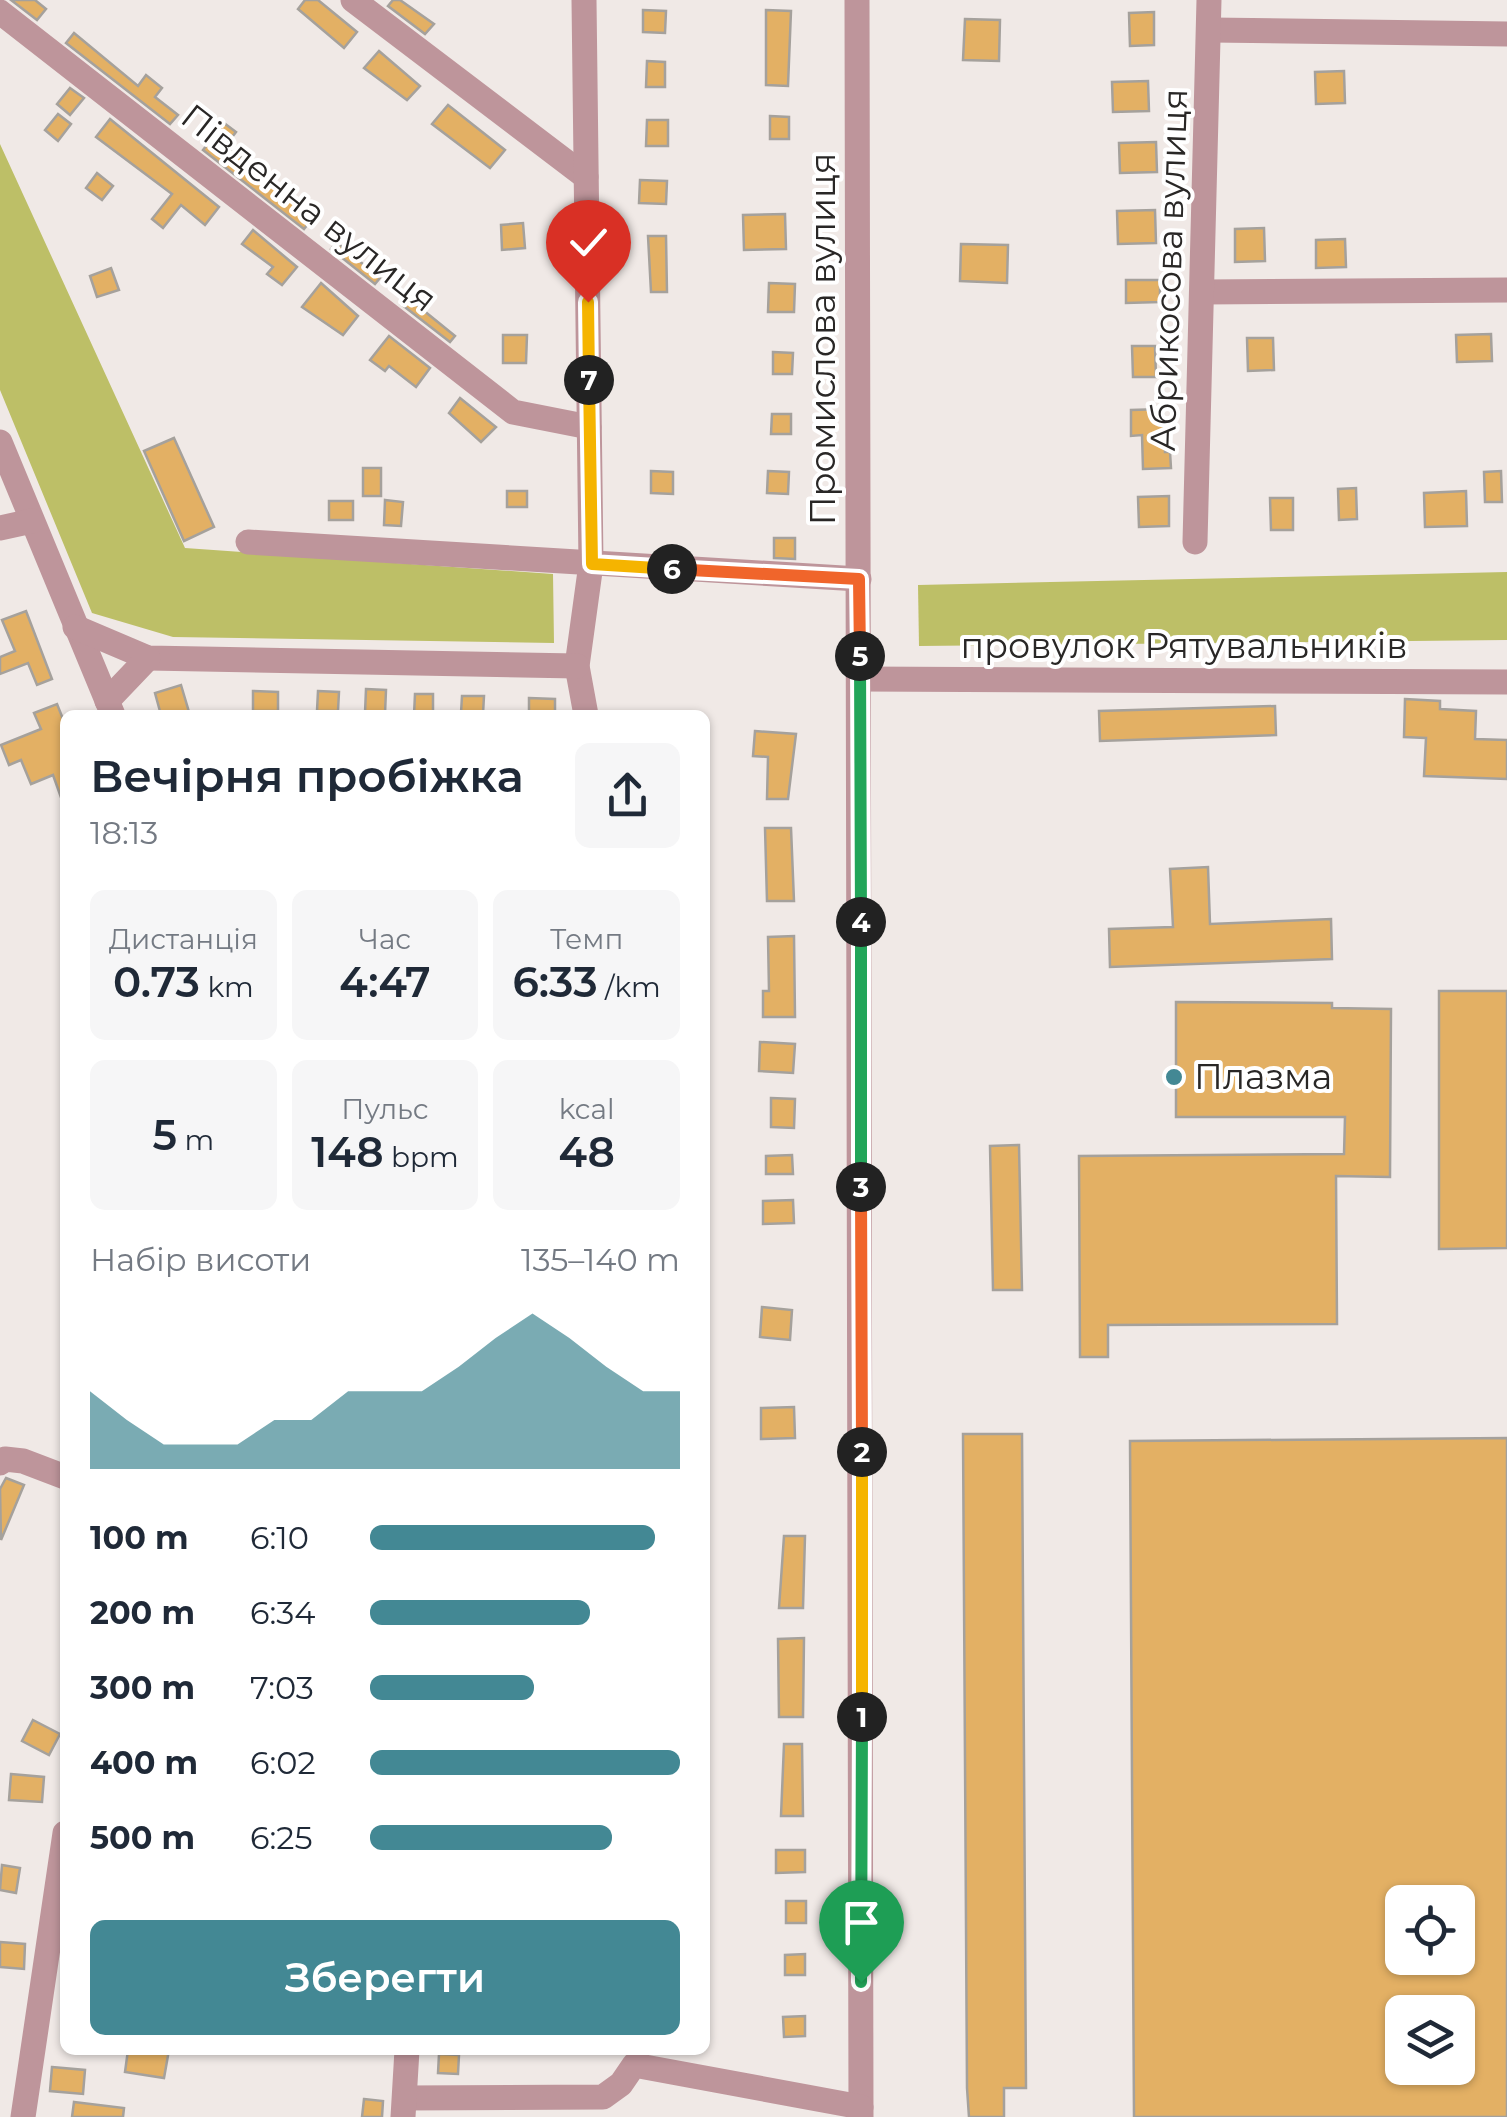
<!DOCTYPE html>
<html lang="uk">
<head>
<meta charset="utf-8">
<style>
	:root { --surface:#fff; --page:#f6f6f7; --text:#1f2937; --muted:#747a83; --accent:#438894 }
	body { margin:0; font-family:Montserrat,sans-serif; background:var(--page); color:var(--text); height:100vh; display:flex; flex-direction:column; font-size:38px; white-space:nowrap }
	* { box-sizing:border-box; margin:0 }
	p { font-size:32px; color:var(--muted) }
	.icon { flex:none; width:55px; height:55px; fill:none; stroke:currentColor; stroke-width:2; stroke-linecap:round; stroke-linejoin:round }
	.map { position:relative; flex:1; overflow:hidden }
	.details { position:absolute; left:60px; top:710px; width:650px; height:1345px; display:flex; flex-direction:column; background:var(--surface); border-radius:15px; box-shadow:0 2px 8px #0004 }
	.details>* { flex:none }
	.buttons { position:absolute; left:1385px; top:1885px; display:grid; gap:20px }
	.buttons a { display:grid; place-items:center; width:90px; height:90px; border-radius:15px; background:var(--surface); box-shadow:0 2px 8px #0004; font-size:50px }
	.pin { position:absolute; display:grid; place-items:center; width:85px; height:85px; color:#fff; margin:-102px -42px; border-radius:50% 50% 50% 0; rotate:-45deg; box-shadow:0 0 10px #0007 }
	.pin .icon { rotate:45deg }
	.km { position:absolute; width:50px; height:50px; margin:-25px; border-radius:50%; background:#222; color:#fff; font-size:28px; line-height:50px; text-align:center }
	.round { display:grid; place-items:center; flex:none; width:105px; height:105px; border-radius:15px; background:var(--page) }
	.headline { display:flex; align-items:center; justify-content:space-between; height:170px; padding:0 30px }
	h1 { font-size:45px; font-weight:600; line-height:75px }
	.stats { display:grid; grid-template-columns:repeat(3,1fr); gap:15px; height:170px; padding:10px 30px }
	.stats div { display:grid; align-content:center; border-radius:15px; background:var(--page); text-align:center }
	.stats b { font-size:42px; font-weight:600 }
	.stats small { font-size:28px; font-weight:400 }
	.stats p { font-size:28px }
	.chart { height:280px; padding:20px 30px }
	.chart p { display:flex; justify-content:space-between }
	.chart svg { width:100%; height:180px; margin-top:10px; fill:var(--accent); opacity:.7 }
	.cta { display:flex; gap:20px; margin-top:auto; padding:20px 30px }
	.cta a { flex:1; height:115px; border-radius:15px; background:var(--accent); color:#fff; font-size:40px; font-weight:600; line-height:115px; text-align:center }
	ul { padding:0 30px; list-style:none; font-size:32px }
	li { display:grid; grid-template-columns:160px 120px 1fr; align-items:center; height:75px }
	li i { height:25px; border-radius:12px; background:var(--accent) }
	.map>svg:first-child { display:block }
	.forest { fill:#bdbf67 }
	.building { fill:#e3b064; stroke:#a5a19c; stroke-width:2.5; fill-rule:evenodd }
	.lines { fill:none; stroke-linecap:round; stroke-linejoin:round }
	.minor { stroke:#be959b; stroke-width:25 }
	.split-1-casing { stroke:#fff; stroke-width:20 }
	.split-2-casing { stroke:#fff; stroke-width:20 }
	.split-3-casing { stroke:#fff; stroke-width:20 }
	.split-4-casing { stroke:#fff; stroke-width:20 }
	.split-5-casing { stroke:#fff; stroke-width:20 }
	.split-6-casing { stroke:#fff; stroke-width:20 }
	.split-7-casing { stroke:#fff; stroke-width:20 }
	.split-8-casing { stroke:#fff; stroke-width:20 }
	.split-1 { stroke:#22a559; stroke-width:12 }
	.split-2 { stroke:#f5b400; stroke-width:12 }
	.split-3 { stroke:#f0652b; stroke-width:12 }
	.split-4 { stroke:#22a559; stroke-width:12 }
	.split-5 { stroke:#22a559; stroke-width:12 }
	.split-6 { stroke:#f0652b; stroke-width:12 }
	.split-7 { stroke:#f5b400; stroke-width:12 }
	.split-8 { stroke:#f5b400; stroke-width:12 }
	.poi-dot { fill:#438894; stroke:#fff; stroke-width:4 }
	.labels { text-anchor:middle; stroke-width:8; stroke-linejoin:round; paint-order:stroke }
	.street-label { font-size:35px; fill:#292726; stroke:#fff }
	.poi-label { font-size:35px; fill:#292726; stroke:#fff; text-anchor:start }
</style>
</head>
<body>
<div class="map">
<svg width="1507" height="2117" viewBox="0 0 1507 2117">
	<rect width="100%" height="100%" fill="#f0e9e6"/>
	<g class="forest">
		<path d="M0,144l185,404 368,26 1,69 -381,-6 -81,-24 -92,-223z"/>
		<path d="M1507,572v68l-588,6 -1,-61z"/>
	</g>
	<g class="building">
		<path d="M11,0h24l11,9 -9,11z"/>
		<path d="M305,0h13l39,32 -13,16 -46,-39z"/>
		<path d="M393,0h7l34,24 -9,10 -37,-28z"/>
		<path d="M643,10l23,1 -1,22 -22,-1z"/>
		<path d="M766,10l25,1 -3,75 -22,-1z"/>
		<path d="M1154,12v33l-24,1 -1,-33z"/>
		<path d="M965,19l35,1 -1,41 -36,-1z"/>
		<path d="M74,33l64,53 8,-11 16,13 -7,9 23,18 -8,9 -104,-81z"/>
		<path d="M379,51l41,35 -13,14 -43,-32z"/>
		<path d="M647,61l18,1v25h-19z"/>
		<path d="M1344,71l1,32 -29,1 -1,-32z"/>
		<path d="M1148,81l1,30 -36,1 -1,-30z"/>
		<path d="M70,88l14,10 -14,17 -13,-11z"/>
		<path d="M448,105l57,45 -15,18 -58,-44z"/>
		<path d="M58,114l13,10 -13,17 -13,-11z"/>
		<path d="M770,116l19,1v22h-19z"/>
		<path d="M110,119l109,88 -14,18 -24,-20 -18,23 -11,-9 20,-25 -76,-57z"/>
		<path d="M647,120h21v26h-22z"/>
		<path d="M224,123l12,9 -10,13 87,73 -9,11 -101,-79z"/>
		<path d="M1156,142l1,30 -37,1 -1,-30z"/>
		<path d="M97,173l16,13 -11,14 -16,-12z"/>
		<path d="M640,180l27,1 -1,23 -27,-1z"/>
		<path d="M1155,210l1,33 -38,1 -1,-33z"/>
		<path d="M785,214l1,35 -42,1 -1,-35z"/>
		<path d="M523,223l2,25 -23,2 -1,-25z"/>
		<path d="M1264,228l1,33 -30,1v-33z"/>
		<path d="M253,230l44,37 -15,18 -15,-11 6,-7 -31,-23z"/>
		<path d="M648,236h18l1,56h-16z"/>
		<path d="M1345,239l1,28 -30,1v-28z"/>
		<path d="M336,242l44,36 -5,6 -44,-35z"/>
		<path d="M961,244l47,1 -1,38 -47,-2z"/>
		<path d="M111,268l8,22 -22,7 -7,-21z"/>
		<path d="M1126,280h34v22l-34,1z"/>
		<path d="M321,283l37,33 -15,19 -41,-28z"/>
		<path d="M769,283l26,1 -1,28h-26z"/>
		<path d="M407,297l48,39 -5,6 -49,-38z"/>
		<path d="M1491,334l1,27 -35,1 -1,-27z"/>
		<path d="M503,335h24l-1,28h-23z"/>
		<path d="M389,336l41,32 -14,19 -27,-21 -4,5 -15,-11z"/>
		<path d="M1247,338h26l1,32 -26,1z"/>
		<path d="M1132,346h23l1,31h-23z"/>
		<path d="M773,352l20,1 -1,21h-19z"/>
		<path d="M460,398l36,29 -15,15 -32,-29z"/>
		<path d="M1163,409l2,43h5l1,16 -28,1 -1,-34 -11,1v-26z"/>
		<path d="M772,414h19v20h-20z"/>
		<path d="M174,438l40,89 -30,14 -40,-90z"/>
		<rect x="363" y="468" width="18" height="28"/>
		<path d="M651,471l22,1v22l-22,-1z"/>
		<path d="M768,471l21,1 -1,22 -21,-1z"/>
		<path d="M1501,471l1,31h-17l-1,-30z"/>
		<path d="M1356,488l1,31 -18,1 -1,-31z"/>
		<rect x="507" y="491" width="20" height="16"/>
		<path d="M1466,491l1,35 -42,1 -1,-34z"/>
		<path d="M1169,496v30l-30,1 -1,-30z"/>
		<path d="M1270,498h23v32h-22z"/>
		<path d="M385,500l18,2 -2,24 -17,-1z"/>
		<rect x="329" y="501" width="24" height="19"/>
		<path d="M774,538h21v21l-21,-1z"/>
		<path d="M26,611l26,68 -15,6 -9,-22 -28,11v-17l15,-6 -13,-31z"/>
		<path d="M181,685l8,27 -28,3 -6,-22z"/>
		<path d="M366,689l20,1 -1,24 -20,-1z"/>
		<path d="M253,691l25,1v19h-25z"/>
		<path d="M318,691l21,1 -1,19h-21z"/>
		<path d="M415,694h18v21h-19z"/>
		<path d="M462,696h22l-1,18 -22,-1z"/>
		<path d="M529,698l26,1v16h-26z"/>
		<path d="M1405,699l35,2v8l36,2 -1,28 32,1v39l-83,-3 2,-38 -22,-1z"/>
		<path d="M57,704l8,20 -2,79 -10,-28 -22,9 -10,-24 -12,5 -8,-20 40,-16 -7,-16z"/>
		<path d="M1275,706l1,29 -176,6 -1,-30z"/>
		<path d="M755,731l41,3 -8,65h-21l1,-42 -15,-1z"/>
		<path d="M765,828h26l3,73h-27z"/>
		<path d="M1208,867l2,57 121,-5 1,40 -222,8 -1,-38 64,-2 -3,-58z"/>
		<path d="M794,936l1,81h-32v-26h6l-1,-54z"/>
		<path d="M1439,991h68v257l-68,1z"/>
		<path d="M1176,1002l156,1v5l59,1 -1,168 -54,-1 1,148 -229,1v32h-28l-1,-201 265,-2 1,-37h-169z"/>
		<path d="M760,1042l35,2 -2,29 -34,-2z"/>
		<path d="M771,1098l24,1 -1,29 -23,-1z"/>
		<path d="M1019,1145l3,145h-29l-3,-144z"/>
		<path d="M792,1155l1,19h-27v-18z"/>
		<path d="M793,1200l1,23 -31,1v-23z"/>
		<path d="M762,1307l30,3 -2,30 -30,-3z"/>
		<path d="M794,1407l1,31 -34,1v-31z"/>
		<path d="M963,1434h59l4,654h-22v29h-35l-2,-29z"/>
		<path d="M1507,1438v679h-373l-4,-676zM1402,1902h56v56h-56zM1402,2012h56v56h-56z"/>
		<path d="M6,1478l18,7 -23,55 -1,-51z"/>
		<path d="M784,1536h21l-2,72h-24z"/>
		<path d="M804,1638l-1,79h-24l-1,-78z"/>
		<path d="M33,1720l27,14 -11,21 -27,-14z"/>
		<path d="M784,1744h18l1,72h-22z"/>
		<path d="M11,1774l33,3 -2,25 -33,-2z"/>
		<path d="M776,1850h29v22l-29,1z"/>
		<path d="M2,1865l18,3 -4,25 -16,-3z"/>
		<rect x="786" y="1901" width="20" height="22"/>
		<path d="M0,1942l25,2 -1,25 -24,-2z"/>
		<path d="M805,1954v21h-20v-20z"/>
		<path d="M805,2016v20l-21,1 -1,-20z"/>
		<path d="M128,2050h41l-5,28 -39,-6z"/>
		<path d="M439,2054l20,1 -1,19 -20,-1z"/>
		<path d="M52,2067l33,3 -2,24 -33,-3z"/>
		<path d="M364,2099l19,2 -1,16h-20z"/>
		<path d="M74,2102l50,6 -1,9h-51z"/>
	</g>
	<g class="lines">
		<g class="minor">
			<path d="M353,0l233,177"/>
			<path d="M584,0l7,564 -14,102 9,49"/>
			<path d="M857,0l4,2117"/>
			<path d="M0,12l513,400 76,15"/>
			<path d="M1211,30l296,4"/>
			<path d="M1203,292l304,-2"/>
			<path d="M0,442l113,273"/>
			<path d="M0,528l32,-7"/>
			<path d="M248,542l611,37"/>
			<path d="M1195,542l14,-542"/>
			<path d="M75,627l73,31 429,8"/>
			<path d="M860,679l647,3"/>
			<path d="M107,701l41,-43"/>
			<path d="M0,1463l5,-4 18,2 42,16"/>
			<path d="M405,2098l198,-1 18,-13 13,-19 227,42"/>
			<path d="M23,2117l42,-284"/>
			<path d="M403,2117l4,-67"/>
		</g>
	</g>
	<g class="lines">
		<g class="split-1-casing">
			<path id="split-1" d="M861,1982l1,-265"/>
		</g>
		<g class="split-2-casing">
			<path id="split-2" d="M862,1717v-265"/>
		</g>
		<g class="split-3-casing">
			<path id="split-3" d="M861,1187l1,265"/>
		</g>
		<g class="split-4-casing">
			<path id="split-4" d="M861,922v265"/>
		</g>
		<g class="split-5-casing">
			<path id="split-5" d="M860,656l1,266"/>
		</g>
		<g class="split-6-casing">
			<path id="split-6" d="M672,569l187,10 1,77"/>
		</g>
		<g class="split-7-casing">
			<path id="split-7" d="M589,380l3,184 80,5"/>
		</g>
		<g class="split-8-casing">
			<path id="split-8" d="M588,302l1,78"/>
		</g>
		<use href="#split-1" class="split-1"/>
		<use href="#split-2" class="split-2"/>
		<use href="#split-3" class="split-3"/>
		<use href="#split-4" class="split-4"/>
		<use href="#split-5" class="split-5"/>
		<use href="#split-6" class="split-6"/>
		<use href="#split-7" class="split-7"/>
		<use href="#split-8" class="split-8"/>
	</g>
	<circle class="poi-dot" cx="1174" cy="1077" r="10"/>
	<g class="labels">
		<g class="street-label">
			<text transform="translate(309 208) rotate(38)" y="12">Південна вулиця</text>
			<text transform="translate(1169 270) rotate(-88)" y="12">Абрикосова вулиця</text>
			<text transform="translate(823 339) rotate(-90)" y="12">Промислова вулиця</text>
			<text x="1184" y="658">провулок Рятувальників</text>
		</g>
		<g class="poi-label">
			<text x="1194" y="1089">Плазма</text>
		</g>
	</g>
</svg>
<div class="buttons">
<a><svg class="icon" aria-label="locate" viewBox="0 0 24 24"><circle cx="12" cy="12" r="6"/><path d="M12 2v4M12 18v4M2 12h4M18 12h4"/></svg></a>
<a><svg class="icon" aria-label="layers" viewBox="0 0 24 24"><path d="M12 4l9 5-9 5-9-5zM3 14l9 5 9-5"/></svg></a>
</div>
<div class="pin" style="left:861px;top:1982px;background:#1e9e55"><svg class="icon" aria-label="arrive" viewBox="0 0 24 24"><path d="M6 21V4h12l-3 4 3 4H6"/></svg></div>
<div class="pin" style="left:588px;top:302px;background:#d93025"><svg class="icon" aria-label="check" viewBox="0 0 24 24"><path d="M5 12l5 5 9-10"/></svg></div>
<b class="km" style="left:862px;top:1717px">1</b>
<b class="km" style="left:862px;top:1452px">2</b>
<b class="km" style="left:861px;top:1187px">3</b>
<b class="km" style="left:861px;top:922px">4</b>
<b class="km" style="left:860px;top:656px">5</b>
<b class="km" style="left:672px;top:569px">6</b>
<b class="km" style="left:589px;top:380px">7</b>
<section class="details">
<div class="headline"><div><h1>Вечірня пробіжка</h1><p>18:13</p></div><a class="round"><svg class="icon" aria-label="share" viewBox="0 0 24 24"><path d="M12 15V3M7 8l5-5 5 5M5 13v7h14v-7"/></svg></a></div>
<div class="stats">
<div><p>Дистанція</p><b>0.73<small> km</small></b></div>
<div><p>Час</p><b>4:47</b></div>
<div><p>Темп</p><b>6:33<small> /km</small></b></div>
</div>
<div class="stats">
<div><b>5<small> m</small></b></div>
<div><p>Пульс</p><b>148<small> bpm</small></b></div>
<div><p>kcal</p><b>48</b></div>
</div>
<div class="chart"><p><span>Набір висоти</span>135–140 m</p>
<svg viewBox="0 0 160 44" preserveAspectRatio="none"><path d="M0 44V25L10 32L20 38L30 38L40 38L50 32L60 32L70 25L80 25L90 25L100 19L110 12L120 6L130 12L140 19L150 25L160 25V44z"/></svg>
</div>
<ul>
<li><b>100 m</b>6:10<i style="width:92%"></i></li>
<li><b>200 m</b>6:34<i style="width:71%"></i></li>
<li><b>300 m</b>7:03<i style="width:53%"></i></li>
<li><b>400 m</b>6:02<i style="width:100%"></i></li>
<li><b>500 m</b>6:25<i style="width:78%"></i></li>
</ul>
<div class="cta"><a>Зберегти</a></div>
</section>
</div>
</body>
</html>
